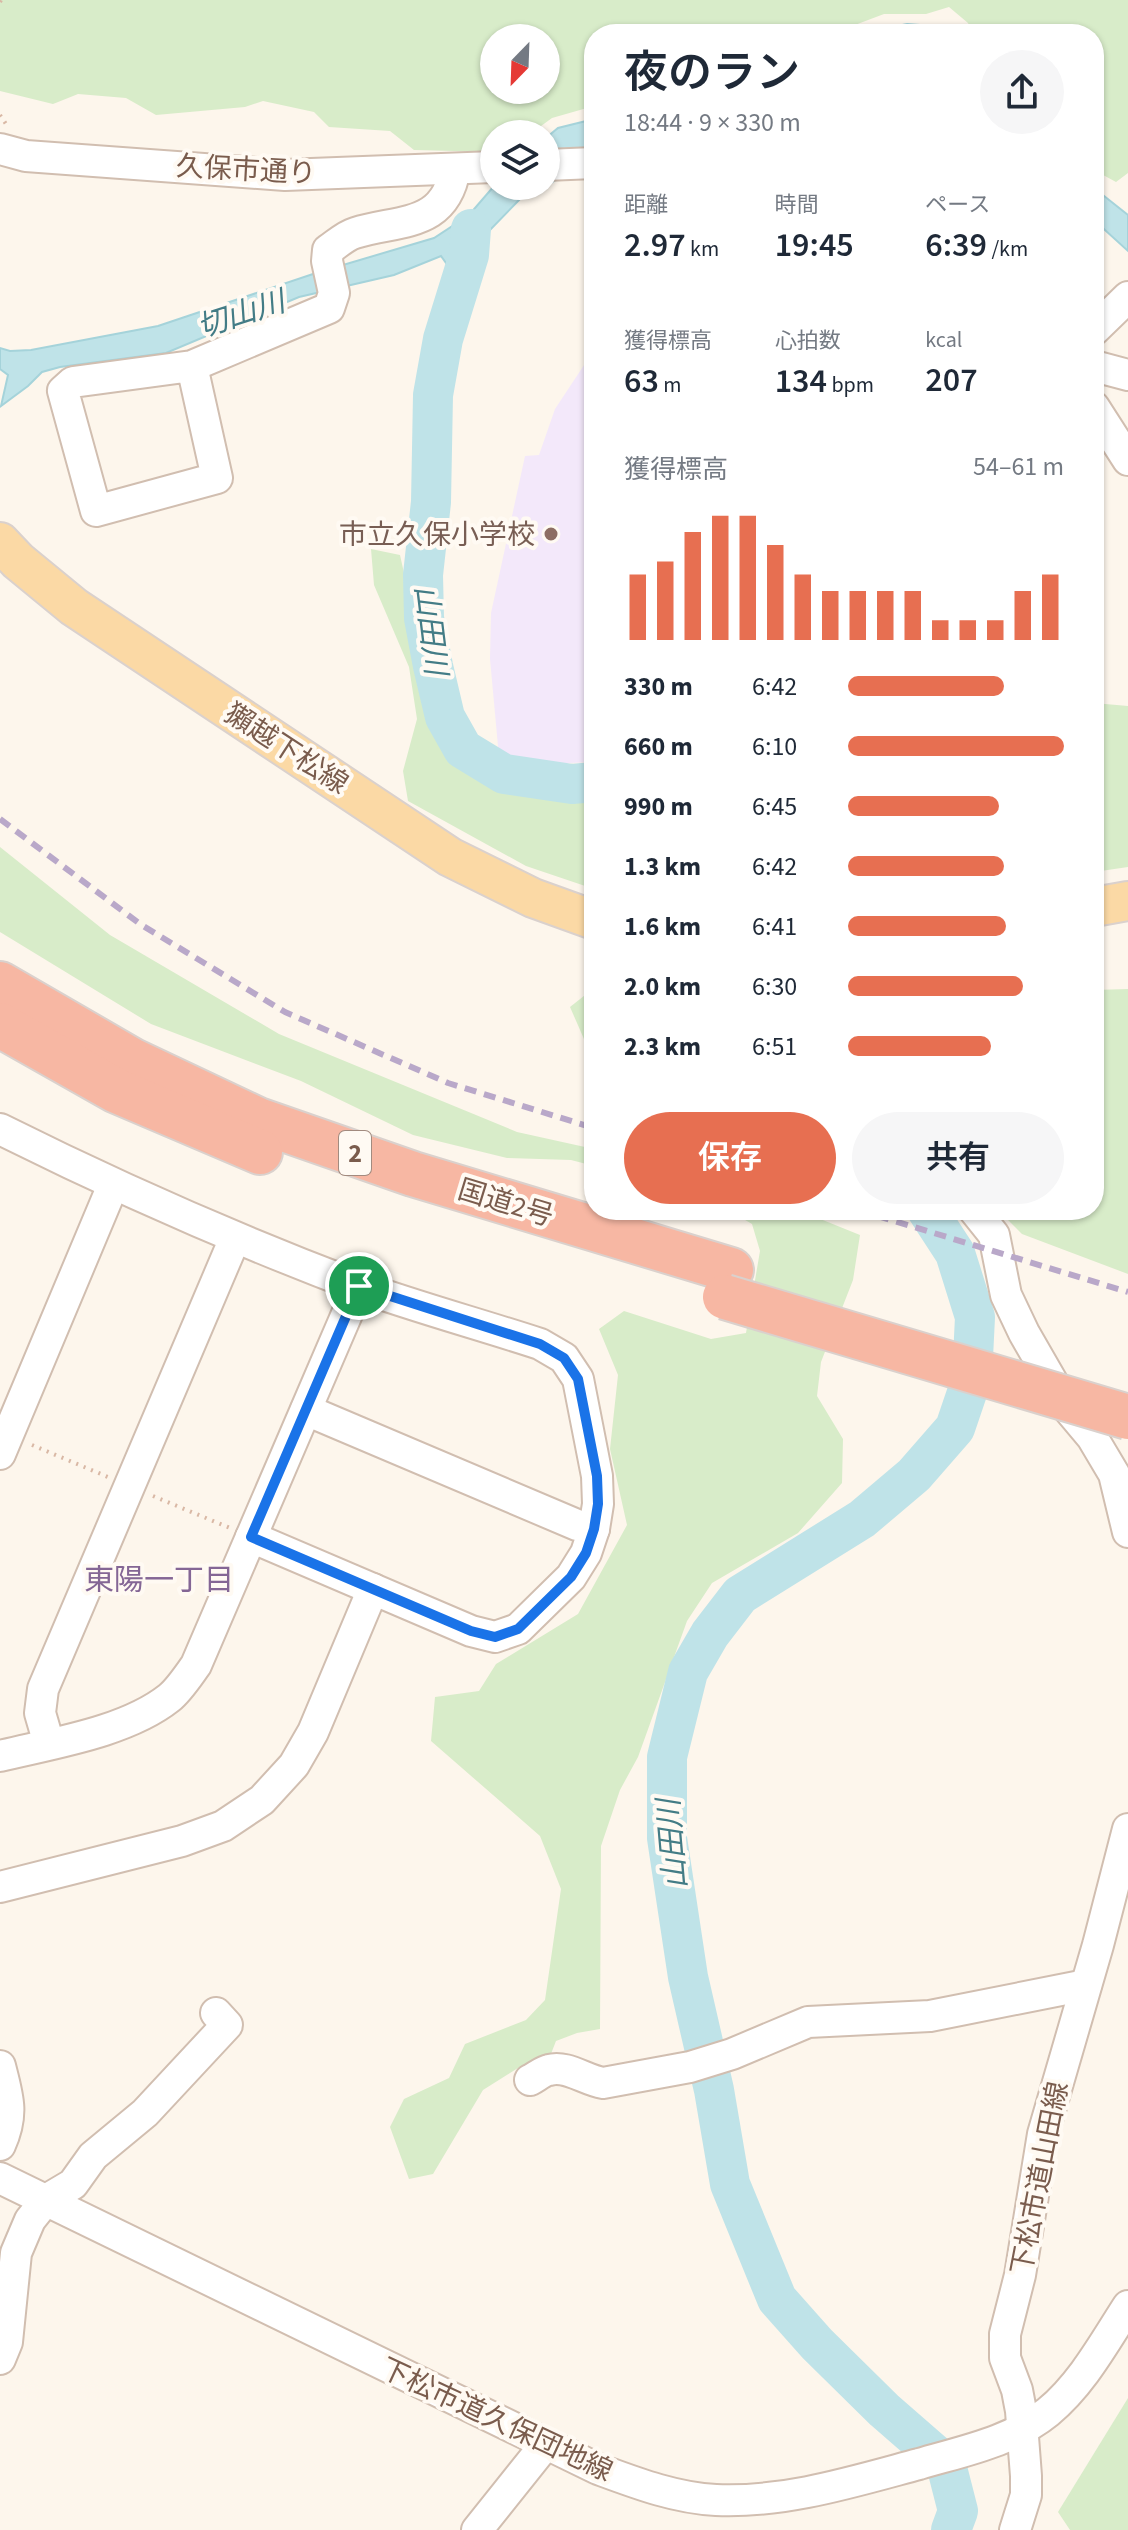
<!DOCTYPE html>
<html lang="ja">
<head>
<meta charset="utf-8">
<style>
	:root { --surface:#fff; --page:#f6f6f7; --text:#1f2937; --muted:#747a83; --accent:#e76f51 }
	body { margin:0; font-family:"Source Sans 3","Noto Sans JP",sans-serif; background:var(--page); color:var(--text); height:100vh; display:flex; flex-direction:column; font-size:30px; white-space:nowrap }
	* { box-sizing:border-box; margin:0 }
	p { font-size:26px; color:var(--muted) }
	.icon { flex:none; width:44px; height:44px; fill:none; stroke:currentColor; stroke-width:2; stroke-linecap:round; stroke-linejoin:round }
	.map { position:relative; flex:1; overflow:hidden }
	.sheet { position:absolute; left:584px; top:24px; width:520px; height:1196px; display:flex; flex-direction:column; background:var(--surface); border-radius:32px; box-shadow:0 2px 6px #0004 }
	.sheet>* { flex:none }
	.needle { width:52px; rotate:203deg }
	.controls { position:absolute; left:480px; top:24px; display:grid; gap:16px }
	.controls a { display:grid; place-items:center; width:80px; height:80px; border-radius:50%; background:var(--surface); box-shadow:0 2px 6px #0004; font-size:40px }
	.pin { position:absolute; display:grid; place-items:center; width:68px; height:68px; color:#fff; margin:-34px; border:4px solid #fff; border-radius:50%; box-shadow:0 2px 8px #0007 }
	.round { display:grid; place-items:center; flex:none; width:84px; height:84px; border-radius:42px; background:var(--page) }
	.summary { display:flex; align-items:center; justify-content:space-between; height:136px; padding:0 40px }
	h1 { font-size:44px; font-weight:600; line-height:60px }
	.figures { display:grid; grid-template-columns:repeat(3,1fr); gap:12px; height:136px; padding:8px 40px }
	.figures div { display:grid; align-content:center }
	.figures b { font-size:34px; font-weight:600 }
	.figures small { font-size:22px; font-weight:400 }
	.figures p { font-size:22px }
	.chart { height:224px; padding:16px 40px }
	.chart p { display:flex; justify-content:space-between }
	.chart svg { width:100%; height:144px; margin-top:8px; stroke:var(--accent); stroke-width:6 }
	.action { display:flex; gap:16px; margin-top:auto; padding:16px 40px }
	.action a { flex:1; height:92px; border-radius:48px; background:var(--accent); color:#fff; font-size:32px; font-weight:600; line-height:92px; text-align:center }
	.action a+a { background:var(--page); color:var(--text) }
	ul { padding:0 40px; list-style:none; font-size:26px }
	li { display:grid; grid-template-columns:128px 96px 1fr; align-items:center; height:60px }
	li i { height:20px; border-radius:10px; background:var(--accent) }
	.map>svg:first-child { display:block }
	.education { fill:#f3e8fa }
	.green { fill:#d8ecc9; fill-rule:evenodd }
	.water { fill:#bfe3e8; stroke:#a5d3da; stroke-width:2 }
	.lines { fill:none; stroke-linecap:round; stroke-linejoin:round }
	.river { stroke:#bfe3e8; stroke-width:40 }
	.minor-casing { stroke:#d1beb0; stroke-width:34 }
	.major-casing { stroke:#dad1cd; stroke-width:42 }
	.highway-casing { stroke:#dad1cd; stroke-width:48 }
	.path { stroke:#d9b8a5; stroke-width:4; stroke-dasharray:2 6; stroke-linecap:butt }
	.minor { stroke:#fff; stroke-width:30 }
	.major { stroke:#fbd9a5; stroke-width:38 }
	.highway { stroke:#f7b7a3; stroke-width:44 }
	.rail { stroke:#b9a8c9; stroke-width:6; stroke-dasharray:12 8; stroke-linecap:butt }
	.highway-bridge-casing { stroke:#dad1cd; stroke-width:48; stroke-linecap:butt }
	.highway-bridge { stroke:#f7b7a3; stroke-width:44 }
	.route-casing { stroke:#fff; stroke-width:16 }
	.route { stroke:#1a73e8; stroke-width:10 }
	.education-dot { fill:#8d6e63; stroke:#fffaf3; stroke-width:3 }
	.labels { text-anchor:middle; stroke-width:8; stroke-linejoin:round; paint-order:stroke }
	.shield { fill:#fffaf3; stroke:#a28b7f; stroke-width:2 }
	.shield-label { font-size:26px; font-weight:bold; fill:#7a5c4d }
	.street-label { font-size:28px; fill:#7a5c4d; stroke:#fffaf3 }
	.education-label { font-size:28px; fill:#785e54; stroke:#fffaf3; text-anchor:end }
	.water-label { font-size:30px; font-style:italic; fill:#437c86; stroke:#fffaf3 }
	.neighbourhood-label { font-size:30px; fill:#846695; stroke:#fffaf3 }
</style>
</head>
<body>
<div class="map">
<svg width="1128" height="2530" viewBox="0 0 1128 2530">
	<rect width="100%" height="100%" fill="#fdf6ec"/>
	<path class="education" d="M594,350v412l-74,3 -21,-8 -9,-98 1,-46 34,-157 14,-1 16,-46z"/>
	<g class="green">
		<path d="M0,0h1128v173l-12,9 -22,-12v-136h-121l-5,-11 -19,-16 -23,7h-42l-53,20h-237v72l-42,12 -22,16h-36v18l-80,-2 -24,-19 -61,-4 -15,-15 -51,-11 -18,6 -89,8 -30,-17 -48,-4 -25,10 -53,-13zM494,38h52v52h-52z"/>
		<path d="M371,549l29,6 36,162 27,40 54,25 77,8v99l-68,-23 -118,-65 -5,-30 14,-52 -8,-52 -35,-82z"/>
		<path d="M1094,703l34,3v161l-34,5z"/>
		<path d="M0,847l110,88 169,99 238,98 77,17v17l-23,-6 -64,-2 -94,-23 -112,-54 -150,-57 -151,-92z"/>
		<path d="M594,988v74l-24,-55z"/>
		<path d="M1128,989v285l-106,-40 -24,-24h96v-220z"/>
		<path d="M728,1210h70l62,25 -7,45 -32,82 -4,34 26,43 -1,44 -44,50 -86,50 -25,38 -49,136 -18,33 -19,56 -1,183 -23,4 -21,8 -7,18 -31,9 -35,22 -50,84 -24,5 -19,-52 14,-28 45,-21 16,-34 61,-24 19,-20 16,-111 -21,-53 -109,-95 4,-44 44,-6 17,-27 82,-50 49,-89 -17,-76 8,-74 -19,-46 25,-18 87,28 35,-6 14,-82 -8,-27z"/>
		<path d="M1128,2398v132h-58l-12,-18z"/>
	</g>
	<g class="water">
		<path d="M907,24l26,2 11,8h-85z"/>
		<path d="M594,119v37l-48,30v-48l12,-10z"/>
		<path d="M494,186h51l-24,12 -33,34 -25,55 -22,-31 -47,19 -95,22 -133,56 -106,14 -18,5 -14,14 -27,20 7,-31 -8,-6v-21l10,3 21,-1 127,-24 158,-53 118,-35 35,-23z"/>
		<path d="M1094,188l34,27v36l-34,-31z"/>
	</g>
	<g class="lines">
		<g class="river">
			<path d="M471,229l-2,26 -26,84 -10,56 -2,107 -8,73 1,43 9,48 12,51 18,32 41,25 68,10 22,-2"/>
			<path d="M927,1210l28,43 20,64 -3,61 -17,50 -41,47 -52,44 -122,76 -30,39 -22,38 -21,85v81l21,139 26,113 16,94 47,115 40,45 67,66 62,54 12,47 -7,19"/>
		</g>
		<g class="minor-casing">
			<g id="minor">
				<path d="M0,149l26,7 259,19 209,-8"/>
				<path d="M546,165l48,-2"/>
				<path d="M1094,330l34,-33"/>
				<path d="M192,366l25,112 -121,33 -33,-120 10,-9 119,-16 137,-58 5,-15 -7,-32 1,-11c9,-6 17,-14 27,-17 45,-14 90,-5 100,-64"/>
				<path d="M1094,366l34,9"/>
				<path d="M1094,407l34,53"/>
				<path d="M0,1129c116,58 234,110 355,156 61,22 124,39 185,59l24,14 14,21 19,97 1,28 -4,25 -8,24 -15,24 -53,52 -23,8 -24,-6 -220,-94"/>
				<path d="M974,1210l20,25 12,60 18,38 42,73 26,31 22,37 14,58"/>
				<path d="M306,1410l271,115 17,4"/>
				<path d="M0,1454l113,-269"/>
				<path d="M49,1744l-9,-31 3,-24 192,-451"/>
				<path d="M0,1756c53,-13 126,-24 169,-58 10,-8 19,-22 27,-33l163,-379"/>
				<path d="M0,1887l182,-46 41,-15 39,-26 32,-35 19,-33 60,-143"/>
				<path d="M0,2066c8,31 14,48 0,79"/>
				<path d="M530,2080c6,-3 13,-9 19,-10 18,-5 36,10 54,13l87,-16 42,-13 76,-32 122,-6 156,-31"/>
				<path d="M0,2178l598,291c38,14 77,29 118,31 69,3 136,-18 203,-36 44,-13 92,-22 129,-52 34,-28 56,-69 80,-106"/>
				<path d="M0,2359l7,-17 9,-89 14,-33 16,-20 27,-16 20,-28 52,-43 82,-88 -11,-12"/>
				<path d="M477,2530l68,-85"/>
				<path d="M1015,2530l11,-35v-19l-5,-65 -4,-21 -12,-32v-24l15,-59 23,-141 55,-189 30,-116"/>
			</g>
		</g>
		<g class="major-casing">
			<g id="major">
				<path d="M0,542l18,19 56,46 376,250 83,41 61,22"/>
				<path d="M1094,907l34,-6"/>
			</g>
		</g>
		<g class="highway-casing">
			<g id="highway">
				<path d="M0,984l133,77 125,59 155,54 318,96"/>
				<path d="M0,1025l117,66 143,61"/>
			</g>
		</g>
		<g class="path">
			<path d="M0,2l1,-2"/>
			<path d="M0,115l6,9"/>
			<path d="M32,1445l76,32"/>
			<path d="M153,1496l77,32"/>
		</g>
		<use href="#minor" class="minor"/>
		<use href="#major" class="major"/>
		<use href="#highway" class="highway"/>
		<g class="rail">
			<path d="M0,819l140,105 145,88 163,71 146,45"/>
			<path d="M858,1210l270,82"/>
		</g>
		<g class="highway-bridge-casing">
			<path id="highway-bridge" d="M725,1297l403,120"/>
		</g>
		<use href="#highway-bridge" class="highway-bridge"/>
	</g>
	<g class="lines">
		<g class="route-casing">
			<path id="route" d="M359,1286l181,58 24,14 14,21 19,97 1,28 -4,25 -8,24 -15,24 -53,52 -23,8 -24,-6 -220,-94z"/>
		</g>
		<use href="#route" class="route"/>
	</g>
	<circle class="education-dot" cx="551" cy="534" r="8"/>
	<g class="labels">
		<rect class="shield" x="339" y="1131" width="32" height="44" rx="6"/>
		<g class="shield-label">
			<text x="355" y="1162">2</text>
		</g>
		<g class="street-label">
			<text transform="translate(246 169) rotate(3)" y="10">久保市通り</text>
			<text transform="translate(287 748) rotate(33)" y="10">獺越下松線</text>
			<text transform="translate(506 1202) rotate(17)" y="10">国道2号</text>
			<text transform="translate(1039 2178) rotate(-79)" y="10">下松市道山田線</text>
			<text transform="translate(497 2419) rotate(25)" y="10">下松市道久保団地線</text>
		</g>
		<g class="education-label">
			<text x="535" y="544">市立久保小学校</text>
		</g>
		<g class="water-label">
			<text transform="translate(241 314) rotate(-18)" y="10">切山川</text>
			<text transform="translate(431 630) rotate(83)" y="10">山田川</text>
			<text transform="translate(672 1844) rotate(-95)" y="10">山田川</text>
		</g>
		<g class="neighbourhood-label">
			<text x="159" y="1590">東陽一丁目</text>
		</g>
	</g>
</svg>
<div class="controls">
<a><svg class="needle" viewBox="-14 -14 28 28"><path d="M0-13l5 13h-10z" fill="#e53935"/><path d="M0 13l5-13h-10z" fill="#747a83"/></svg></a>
<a><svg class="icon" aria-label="layers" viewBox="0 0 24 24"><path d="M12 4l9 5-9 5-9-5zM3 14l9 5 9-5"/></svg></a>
</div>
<div class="pin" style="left:359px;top:1286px;background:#1e9e55"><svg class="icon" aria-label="arrive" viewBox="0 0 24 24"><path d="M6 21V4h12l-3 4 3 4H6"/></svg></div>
<section class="sheet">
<div class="summary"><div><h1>夜のラン</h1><p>18:44 · 9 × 330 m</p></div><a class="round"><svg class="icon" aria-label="share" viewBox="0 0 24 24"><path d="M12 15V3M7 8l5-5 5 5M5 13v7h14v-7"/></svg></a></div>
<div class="figures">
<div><p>距離</p><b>2.97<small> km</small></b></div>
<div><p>時間</p><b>19:45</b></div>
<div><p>ペース</p><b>6:39<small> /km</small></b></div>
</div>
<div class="figures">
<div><p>獲得標高</p><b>63<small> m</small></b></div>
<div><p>心拍数</p><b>134<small> bpm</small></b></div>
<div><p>kcal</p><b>207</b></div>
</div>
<div class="chart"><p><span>獲得標高</span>54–61 m</p>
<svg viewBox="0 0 160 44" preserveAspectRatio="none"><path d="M5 44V24M15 44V20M25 44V11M35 44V6M45 44V6M55 44V15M65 44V24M75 44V29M85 44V29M95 44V29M105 44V29M115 44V38M125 44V38M135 44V38M145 44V29M155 44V24"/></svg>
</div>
<ul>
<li><b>330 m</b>6:42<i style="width:72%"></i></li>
<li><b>660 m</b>6:10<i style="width:100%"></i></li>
<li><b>990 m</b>6:45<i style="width:70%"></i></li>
<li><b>1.3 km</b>6:42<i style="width:72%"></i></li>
<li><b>1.6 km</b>6:41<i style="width:73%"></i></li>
<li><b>2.0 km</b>6:30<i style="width:81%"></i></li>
<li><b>2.3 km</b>6:51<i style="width:66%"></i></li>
</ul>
<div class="action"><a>保存</a><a>共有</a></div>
</section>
</div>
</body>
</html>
